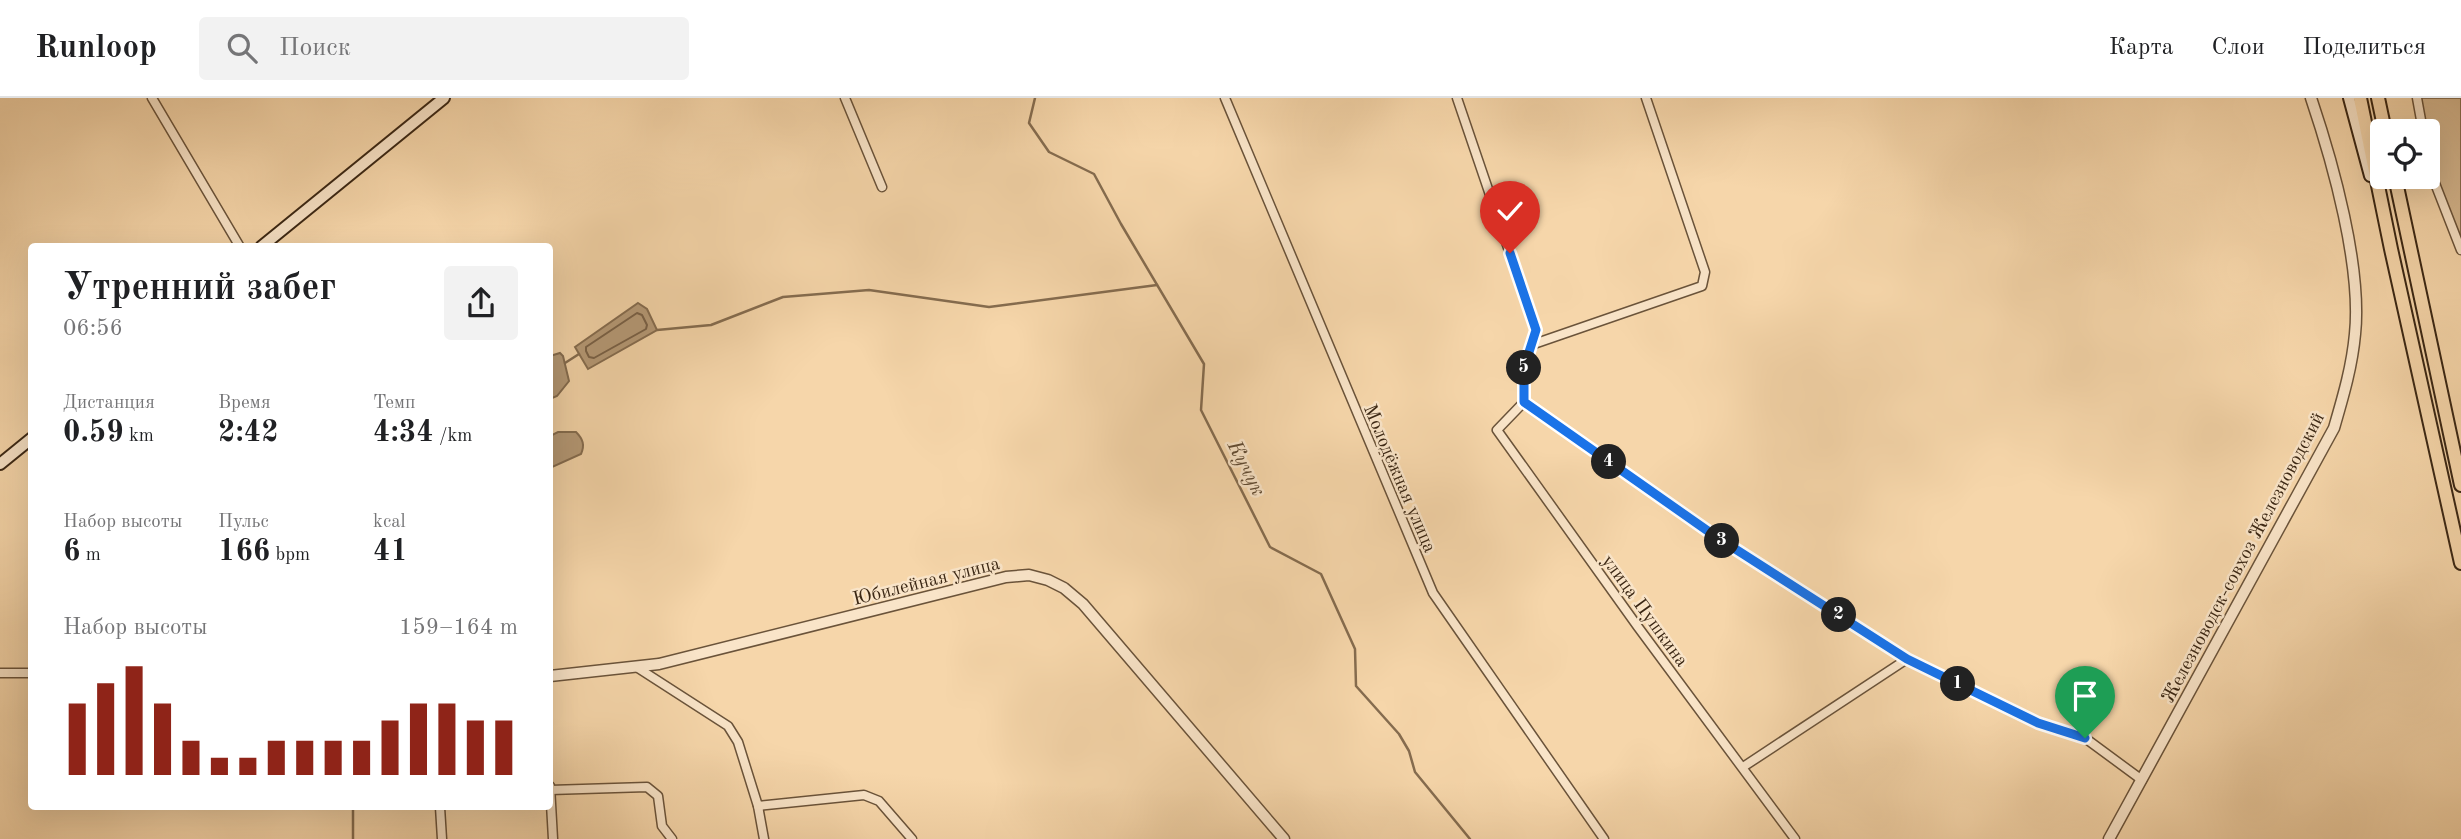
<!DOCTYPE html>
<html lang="ru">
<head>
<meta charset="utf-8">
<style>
	:root { --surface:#fff; --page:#f2f2f2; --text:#202124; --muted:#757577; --line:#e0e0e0; --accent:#8f2418 }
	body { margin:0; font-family:"Old Standard TT",serif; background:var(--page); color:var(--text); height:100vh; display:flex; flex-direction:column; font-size:26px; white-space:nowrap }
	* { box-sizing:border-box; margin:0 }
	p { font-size:23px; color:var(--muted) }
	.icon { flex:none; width:38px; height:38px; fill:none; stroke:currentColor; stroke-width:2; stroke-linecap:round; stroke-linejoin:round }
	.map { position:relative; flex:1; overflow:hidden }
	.drawer { position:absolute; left:28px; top:145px; width:525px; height:567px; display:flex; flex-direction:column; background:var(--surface); border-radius:7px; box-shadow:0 7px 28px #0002 }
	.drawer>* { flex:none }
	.buttons { position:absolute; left:2370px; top:21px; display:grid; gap:14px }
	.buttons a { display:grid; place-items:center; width:70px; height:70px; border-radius:7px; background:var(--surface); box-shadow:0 7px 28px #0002; font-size:35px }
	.pin { position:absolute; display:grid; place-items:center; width:60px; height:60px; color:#fff; margin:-72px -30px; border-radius:50% 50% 50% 0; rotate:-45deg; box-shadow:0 0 7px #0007 }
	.pin .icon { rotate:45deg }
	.km { position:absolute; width:35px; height:35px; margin:-18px; border-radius:50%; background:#222; color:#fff; font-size:19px; line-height:35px; text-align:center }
	.round { display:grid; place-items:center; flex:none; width:74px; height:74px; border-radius:7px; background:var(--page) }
	.headline { display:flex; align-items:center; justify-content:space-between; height:119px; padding:0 35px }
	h1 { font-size:38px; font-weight:700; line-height:52px }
	.metrics { display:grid; grid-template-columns:repeat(3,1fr); gap:10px; height:119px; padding:7px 35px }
	.metrics div { display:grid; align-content:center }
	.metrics b { font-size:30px; font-weight:700 }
	.metrics small { font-size:19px; font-weight:400 }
	.metrics p { font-size:19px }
	.chart { height:196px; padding:14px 35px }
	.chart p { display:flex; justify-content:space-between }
	.chart svg { width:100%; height:126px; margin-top:7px; stroke:var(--accent); stroke-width:6 }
	header { display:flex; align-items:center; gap:42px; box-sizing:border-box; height:98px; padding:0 35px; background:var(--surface); border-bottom:2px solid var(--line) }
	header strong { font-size:33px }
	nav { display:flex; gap:38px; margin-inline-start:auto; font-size:24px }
	.search { width:490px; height:63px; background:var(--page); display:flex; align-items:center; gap:18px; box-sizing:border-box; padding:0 24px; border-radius:7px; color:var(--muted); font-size:26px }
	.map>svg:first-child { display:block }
	.green { fill:#d6b890; stroke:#887052; stroke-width:2 }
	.water { fill:#b69a77; stroke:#856c4f; stroke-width:2 }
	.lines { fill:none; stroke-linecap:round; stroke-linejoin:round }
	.shore { stroke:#786046; stroke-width:2 }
	.stream { stroke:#856c4f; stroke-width:2.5 }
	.minor-casing { stroke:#6a533a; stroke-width:11 }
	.tertiary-casing { stroke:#6a533a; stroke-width:13 }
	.secondary-casing { stroke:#3b2714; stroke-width:14 }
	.primary-casing { stroke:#3b2714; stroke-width:16 }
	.minor { stroke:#f9e4c8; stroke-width:8 }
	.tertiary { stroke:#f9e4c8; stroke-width:10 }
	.secondary { stroke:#f9e4c8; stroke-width:10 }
	.primary { stroke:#f6d6aa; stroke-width:12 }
	.route-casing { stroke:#fff; stroke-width:14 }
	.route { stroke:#1a73e8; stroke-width:9 }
	.labels { text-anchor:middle; stroke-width:5; stroke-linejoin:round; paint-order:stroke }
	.street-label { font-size:19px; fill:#3b2714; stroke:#f9e4c8 }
	.water-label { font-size:21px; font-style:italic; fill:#604a32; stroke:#f9e4c8 }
</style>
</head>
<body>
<header>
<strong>Runloop</strong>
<div class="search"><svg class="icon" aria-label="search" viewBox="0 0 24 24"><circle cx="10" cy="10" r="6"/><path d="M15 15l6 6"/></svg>Поиск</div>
<nav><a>Карта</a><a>Слои</a><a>Поделиться</a></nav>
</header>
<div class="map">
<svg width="2461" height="741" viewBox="0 0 2461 741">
	<rect width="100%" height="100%" fill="#f6d6aa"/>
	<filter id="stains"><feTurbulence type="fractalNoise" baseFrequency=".00286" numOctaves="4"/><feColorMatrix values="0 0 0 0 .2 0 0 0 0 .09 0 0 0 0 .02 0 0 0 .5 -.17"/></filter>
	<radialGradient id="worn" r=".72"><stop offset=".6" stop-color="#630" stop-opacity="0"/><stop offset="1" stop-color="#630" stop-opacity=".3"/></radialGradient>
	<path class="green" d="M2419,0h42v140l-29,-62 -5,-45h-2z"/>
	<g class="water">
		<path d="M638,205l9,6 10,21 -69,39 -13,-22z"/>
		<path d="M560,255l3,3 6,25 -12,15 -7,3v-43z"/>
		<path d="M558,334h18c7,7 9,13 5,22l-31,14v-32z"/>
	</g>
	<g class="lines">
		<path class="shore" d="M637,215l5,2 5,10 -1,4 -52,29 -5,-1 -3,-6v-4z"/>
		<g class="stream">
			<path d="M1035,0l-6,25 20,29 45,22 27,50 83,140 -3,46 69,137 51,27 34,75 1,37 43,48 10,17 6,21 55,67"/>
			<path d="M657,232l54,-5 72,-28 86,-7 120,17 168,-22"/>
			<path d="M565,265l14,-9"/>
			<path d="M353,741v-32"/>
		</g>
		<g class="minor-casing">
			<g id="minor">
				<path d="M152,0l88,149"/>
				<path d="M845,0l37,89"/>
				<path d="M1225,0l208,495 171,246"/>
				<path d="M1457,0l79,232 -12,38v34"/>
				<path d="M2417,0l6,33"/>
				<path d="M2427,59l2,11 32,82"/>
				<path d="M1531,247l171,-59 3,-14 -59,-174"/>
				<path d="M1524,304l191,134 192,123 131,64 47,15 57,42"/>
				<path d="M1524,304l-27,28 141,197 157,212"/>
				<path d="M638,570l90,58 10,16 20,64 6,33"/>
				<path d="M0,575h32"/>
				<path d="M1743,669l164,-108"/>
				<path d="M550,688l3,53"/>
				<path d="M550,692l97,-3 11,9 4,30 10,13"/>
				<path d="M758,708l106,-11 15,6 33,38"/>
				<path d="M440,709l2,32"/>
			</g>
		</g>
		<g class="tertiary-casing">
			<g id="tertiary">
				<path d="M550,578l109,-12 347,-87 23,-2 19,5 16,8 19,16 201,235"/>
				<path d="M2109,741l225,-411c9,-31 18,-61 21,-94 7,-67 -22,-171 -44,-236"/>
			</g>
		</g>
		<g class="secondary-casing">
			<g id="secondary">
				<path d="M2349,0l21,78"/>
				<path d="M261,149l183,-149"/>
				<path d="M0,366l32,-26"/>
			</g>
		</g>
		<g class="primary-casing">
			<g id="primary">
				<path d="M2360,0l31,151 70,314"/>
				<path d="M2378,0l7,33"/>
				<path d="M2395,79l66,308"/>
			</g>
		</g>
		<use href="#minor" class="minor"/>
		<use href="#tertiary" class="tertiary"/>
		<use href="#secondary" class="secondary"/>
		<use href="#primary" class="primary"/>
	</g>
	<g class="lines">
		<g class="route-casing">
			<path id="route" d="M1510,155l26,77 -12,38v34l191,134 192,123 131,64 47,15"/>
		</g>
		<use href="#route" class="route"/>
	</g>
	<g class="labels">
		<g class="street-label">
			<text transform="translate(1401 380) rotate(67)" y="7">Молодёжная улица</text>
			<text transform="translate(2242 459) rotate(-62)" y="7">Железноводск-совхоз Железноводский</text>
			<text transform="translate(926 482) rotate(-14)" y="7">Юбилейная улица</text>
			<text transform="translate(1646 512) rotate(54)" y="7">улица Пушкина</text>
		</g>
		<g class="water-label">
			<text transform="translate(1247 370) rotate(63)" y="7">Кучук</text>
		</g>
	</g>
	<rect width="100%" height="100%" filter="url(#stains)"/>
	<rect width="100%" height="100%" fill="url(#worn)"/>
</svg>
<div class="buttons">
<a><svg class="icon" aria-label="locate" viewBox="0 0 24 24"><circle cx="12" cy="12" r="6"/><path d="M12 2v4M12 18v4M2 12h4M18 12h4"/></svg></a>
</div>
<div class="pin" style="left:2085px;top:640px;background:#1e9e55"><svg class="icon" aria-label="arrive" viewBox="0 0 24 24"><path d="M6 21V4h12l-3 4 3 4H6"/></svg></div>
<div class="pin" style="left:1510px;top:155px;background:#d93025"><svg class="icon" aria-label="check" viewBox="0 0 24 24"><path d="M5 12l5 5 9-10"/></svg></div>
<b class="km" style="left:1958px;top:586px">1</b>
<b class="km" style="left:1839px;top:517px">2</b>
<b class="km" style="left:1722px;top:443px">3</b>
<b class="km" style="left:1609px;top:364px">4</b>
<b class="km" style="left:1524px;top:270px">5</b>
<section class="drawer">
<div class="headline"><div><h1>Утренний забег</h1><p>06:56</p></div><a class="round"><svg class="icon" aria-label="share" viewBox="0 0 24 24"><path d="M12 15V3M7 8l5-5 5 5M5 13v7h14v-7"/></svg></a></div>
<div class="metrics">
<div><p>Дистанция</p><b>0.59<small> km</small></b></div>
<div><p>Время</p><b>2:42</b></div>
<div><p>Темп</p><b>4:34<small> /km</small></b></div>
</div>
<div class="metrics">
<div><p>Набор высоты</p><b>6<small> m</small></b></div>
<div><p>Пульс</p><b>166<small> bpm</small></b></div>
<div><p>kcal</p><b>41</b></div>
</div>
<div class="chart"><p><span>Набор высоты</span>159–164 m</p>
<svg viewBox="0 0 160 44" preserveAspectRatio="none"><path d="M5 44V19M15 44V12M25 44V6M35 44V19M45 44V32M55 44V38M65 44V38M75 44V32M85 44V32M95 44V32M105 44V32M115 44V25M125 44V19M135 44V19M145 44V25M155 44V25"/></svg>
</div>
</section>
</div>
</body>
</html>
